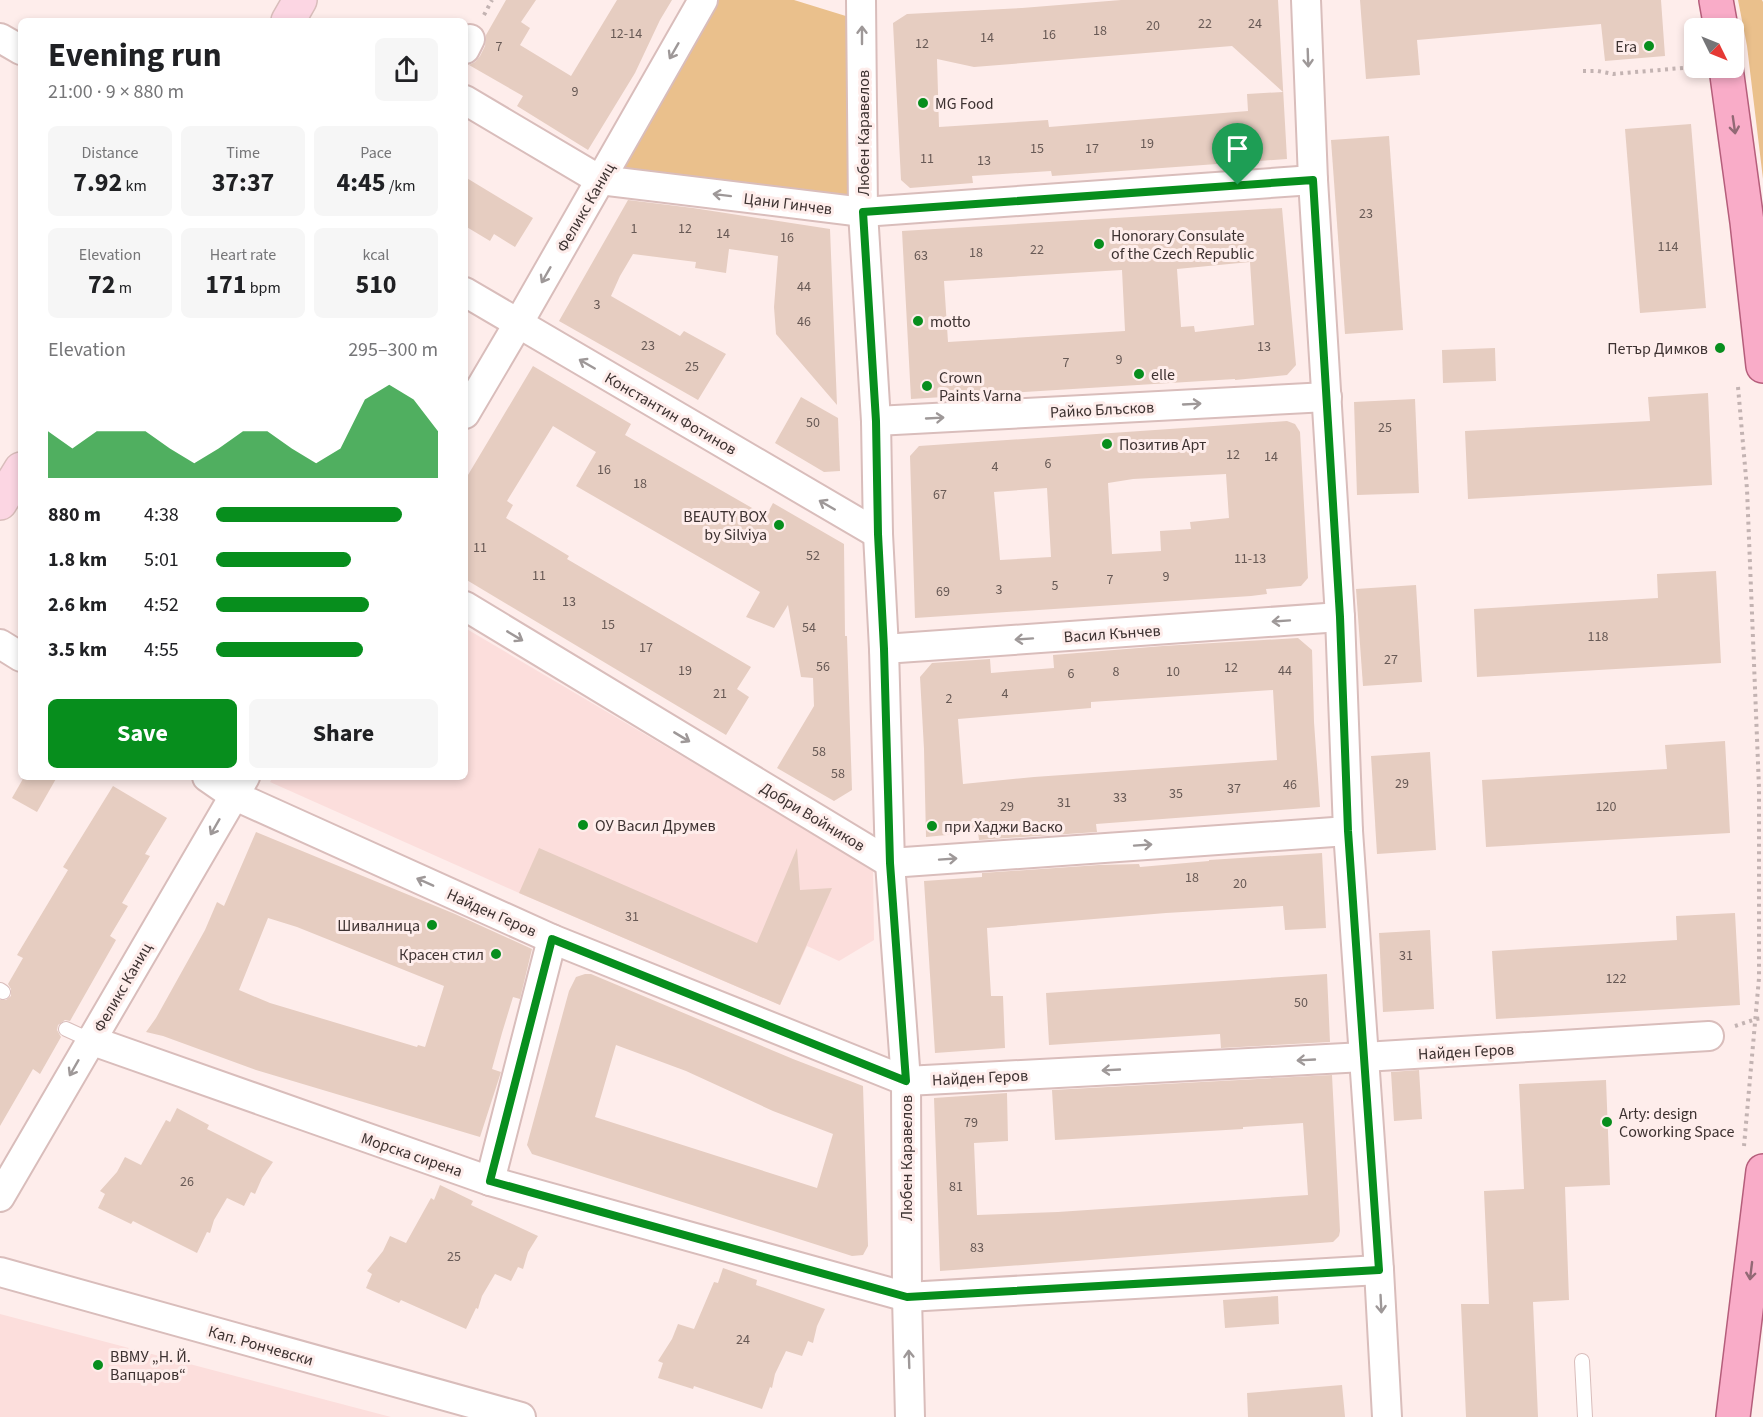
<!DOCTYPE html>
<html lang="en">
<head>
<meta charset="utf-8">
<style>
	:root { --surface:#fff; --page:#f6f6f6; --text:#202124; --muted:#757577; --accent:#078e1d }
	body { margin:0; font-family:"Source Sans 3",sans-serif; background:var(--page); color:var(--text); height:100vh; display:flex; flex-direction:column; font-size:22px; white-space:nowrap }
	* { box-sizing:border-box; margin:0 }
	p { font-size:20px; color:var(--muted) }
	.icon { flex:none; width:33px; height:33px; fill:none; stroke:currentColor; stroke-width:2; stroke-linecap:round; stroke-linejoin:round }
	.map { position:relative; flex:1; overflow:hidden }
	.details { position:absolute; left:18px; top:18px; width:450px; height:762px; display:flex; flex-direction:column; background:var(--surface); border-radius:9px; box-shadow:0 3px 9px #0003 }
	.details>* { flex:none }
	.needle { width:39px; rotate:133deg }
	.buttons { position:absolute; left:1684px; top:18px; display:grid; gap:12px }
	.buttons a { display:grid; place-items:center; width:60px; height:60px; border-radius:9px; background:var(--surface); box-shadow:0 3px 9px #0003; font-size:30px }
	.pin { position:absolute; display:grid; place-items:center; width:51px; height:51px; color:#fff; margin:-62px -26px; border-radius:50% 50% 50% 0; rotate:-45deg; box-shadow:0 0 6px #0007 }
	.pin .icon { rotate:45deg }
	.round { display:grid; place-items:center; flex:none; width:63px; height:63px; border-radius:9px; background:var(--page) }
	.overview { display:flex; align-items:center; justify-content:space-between; height:102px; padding:0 30px }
	h1 { font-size:33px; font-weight:700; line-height:45px }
	.stats { display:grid; grid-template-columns:repeat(3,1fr); gap:9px; height:102px; padding:6px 30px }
	.stats div { display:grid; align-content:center; border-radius:9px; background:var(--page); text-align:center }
	.stats b { font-size:26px; font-weight:700 }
	.stats small { font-size:16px; font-weight:400 }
	.stats p { font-size:16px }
	.chart { height:168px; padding:12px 30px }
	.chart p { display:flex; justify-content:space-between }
	.chart svg { width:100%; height:108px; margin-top:6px; fill:var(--accent); opacity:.7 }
	.primary-button { display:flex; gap:12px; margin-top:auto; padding:12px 30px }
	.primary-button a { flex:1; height:69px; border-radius:9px; background:var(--accent); color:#fff; font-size:24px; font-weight:700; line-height:69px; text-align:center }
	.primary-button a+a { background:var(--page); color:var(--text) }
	ul { padding:0 30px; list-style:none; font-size:20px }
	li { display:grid; grid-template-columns:96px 72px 1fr; align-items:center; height:45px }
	li i { height:15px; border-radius:8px; background:var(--accent) }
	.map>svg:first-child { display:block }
	.built { fill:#fcdedc }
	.green { fill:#eac08c }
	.building { fill:#e6cdc1; fill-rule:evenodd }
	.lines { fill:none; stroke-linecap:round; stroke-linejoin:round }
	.lane-casing { stroke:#d9bdbb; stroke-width:16 }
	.street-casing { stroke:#d9bdbb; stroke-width:32 }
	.secondary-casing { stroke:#d9bdbb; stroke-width:36 }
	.primary-casing { stroke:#b55e7b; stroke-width:36 }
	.path { stroke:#c3b3b2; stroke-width:4; stroke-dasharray:3 4.5; stroke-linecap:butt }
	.lane { stroke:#fff; stroke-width:14 }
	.street { stroke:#fff; stroke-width:28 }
	.secondary { stroke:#fcd6e3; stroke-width:33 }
	.primary { stroke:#f9acc8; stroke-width:33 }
	.oneway { stroke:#9e9898 }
	.oneway2 { stroke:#926975 }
	.route-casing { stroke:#fff; stroke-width:12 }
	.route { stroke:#078e1d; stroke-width:8 }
	.poi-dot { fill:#078e1d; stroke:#feedeb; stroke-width:2 }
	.labels { text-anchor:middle; stroke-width:6; stroke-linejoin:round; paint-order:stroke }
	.number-label { font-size:14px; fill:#675955 }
	.poi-label { font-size:16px; fill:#3d3231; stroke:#feedeb; text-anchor:start }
	.street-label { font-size:16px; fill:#3d3231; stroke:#feedeb }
</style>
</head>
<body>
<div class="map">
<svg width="1763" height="1417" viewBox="0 0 1763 1417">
	<rect width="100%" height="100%" fill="#feedeb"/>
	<g class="built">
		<path d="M465,628l408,241 1,71 -35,21 -32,-15 -27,59 -261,-112 -249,-111 3,-5h192z"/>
		<path d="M0,1314l391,103h-391z"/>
	</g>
	<g class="green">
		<path d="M703,0h91l68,21 1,191 -263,-32z"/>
		<path d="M1738,0h24l1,2v177l-16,-133z"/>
	</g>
	<g class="building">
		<path d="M506,0h30l-15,22 9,6 -10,17 51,31 46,-76h55l-12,20 -25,53 -47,77 -71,-44 6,-10 -54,-31 6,-3 5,-6 5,-10 1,-11z"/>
		<path d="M1121,0h157l9,159 -235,17 -1,-5 -79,5 1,7 -63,5 -9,-8 -8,-157 14,-9 115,-6zM1232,46l51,46 -36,2 1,17 -199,16 -1,-7 -109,7 -2,-68 37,8z"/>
		<path d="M1360,0h301l4,56 -60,5 -4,-37 -184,16 3,35 -54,4z"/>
		<path d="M1691,124l15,184 -66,5 -15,-184z"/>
		<path d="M1389,136l14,194 -58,4 -14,-194z"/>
		<path d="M465,177l68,41 -18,29 -21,-13 -4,7 -25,-15z"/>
		<path d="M628,200l65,8 137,21 7,176 -61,-71 -2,-27 4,-51 -49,-7 -3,24 -31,-5 1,-6 -63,-8 -13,22 -9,20 69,40 4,-5 42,23 -28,46 -139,-79z"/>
		<path d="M1282,208l14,157 -9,10 -52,5v-1l-324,20 -9,-168zM1250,262l4,63 -59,7 -1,-6 -13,1 -4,-58zM1122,270l3,61 -177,11 -4,-61z"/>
		<path d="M1495,348l1,33 -53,2 -1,-33z"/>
		<path d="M533,366l98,58 -6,11 141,81 7,-13 71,41 1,92h2l5,154 -18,11 -57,-33 37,-62 -1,-28 -12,-1 -13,-72 -14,23 -28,-11 14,-25 -184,-106 20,-34 -43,-26 -46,75 6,4 -7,13 63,38 -2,3 184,108 -14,22 12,8 -23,38 -261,-156v-99z"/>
		<path d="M1708,393l4,92 -244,14 -3,-68 185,-10 -2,-24z"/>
		<path d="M801,397l37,21 2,53 -16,1 -49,-29z"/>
		<path d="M1415,399l4,94 -62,2 -3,-93z"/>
		<path d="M1287,421l8,3 5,8 8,146 -7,8 -35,3 1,5 -16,2 -336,22 -5,-162 9,-10zM1226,474l3,44 -39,4 1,7 -31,2 1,20 -49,3 -4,-71 25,-4zM1047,488l4,69 -51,3 -6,-68z"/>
		<path d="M1716,571l5,92 -244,14 -3,-68 184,-11 -1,-24z"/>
		<path d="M1416,585l6,97 -59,4 -7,-97z"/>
		<path d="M1298,638l14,12 2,72 6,85 -224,17 1,8 -118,8 -1,-8 -52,5 -2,-88 -4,-72 12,-14 58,-4 1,14 63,-5 -1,-13 110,-9zM1273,690l4,70 -243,17 -71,7 -5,-65 133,-11v-6z"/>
		<path d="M1725,741l5,92 -244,14 -4,-67 185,-11 -2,-24z"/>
		<path d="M1430,752l6,98 -59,4 -6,-98z"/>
		<path d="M24,777h33l-20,35 -25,-14z"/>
		<path d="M113,786l54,32 -22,36 5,2 -28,47 6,3 -18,30 6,4 -46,81 -5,-1 -7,5 -1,5 4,7 -21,37 -7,-5 -33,57v-126h6l5,-4v-7l-3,-5 15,-26 -6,-3 51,-85 -5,-3z"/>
		<path d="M256,832l199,82 77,35 -12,50 -7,-2 -11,36 -10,36 9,3 -21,65 -224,-67 -93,-34 -17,-4 10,-14 49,-88 12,-28 7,4zM268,918l29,9 147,59 -19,61 -7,-2 -1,2 -147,-44 -31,-13z"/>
		<path d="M539,848l218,95 40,-95 3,42 32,-2 -52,117 -261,-112z"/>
		<path d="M1322,853l4,75 -41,2 -2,-24 -117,7 -179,15 4,68h12l2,52 -70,5 -11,-172 58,-4v-4l117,-8 40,-1 1,3 69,-6v-1z"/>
		<path d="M1735,913l5,92 -244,14 -4,-68 185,-11 -1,-24z"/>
		<path d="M1430,930l4,79 -51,3 -4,-79z"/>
		<path d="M585,974h6l202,85 70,27 5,160 -5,9 -11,1 -320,-102 -5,-9 42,-154 7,-14zM616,1045l70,26 87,40 60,23 -16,54 -222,-71z"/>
		<path d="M1327,974l3,68 -109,6 -1,-14 -171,11 -3,-52z"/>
		<path d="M1419,1070l3,49 -28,2 -3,-49z"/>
		<path d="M1332,1075l8,156 -1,5 -6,6 -393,29 -6,-173 73,-5 1,48 -34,2 3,72 81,-3 250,-17 -5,-72 -60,4v2l-188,11 -3,-50z"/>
		<path d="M1606,1080l4,105 -45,2 4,113 -36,2 5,115h-72l-5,-113h28l-5,-113 40,-2 -5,-105z"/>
		<path d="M177,1108l32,17 -2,4 66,33 -11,16 -7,16 -4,-2 -7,14 -17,-8 -13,22 -4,13 -3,-1 -10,21 -64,-32 -2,3 -33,-16 7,-14 -5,-3 17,-19 8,-15 16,8 25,-45 4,2z"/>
		<path d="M440,1185l33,16 -2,4 67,31 -10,16 -5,17 -5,-2 -7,14 -16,-7 -13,22 -4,13 -2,-1 -10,21 -65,-29 -2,3 -33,-15 6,-14 -5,-3 16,-20 7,-15 16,7 25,-45 3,2z"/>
		<path d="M723,1268l34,12 -1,5 69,24 -8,17 -4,17 -5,-2 -6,15 -16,-5 -11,23 -3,14 -2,-1 -8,22 -68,-23 -1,3 -35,-11 5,-15 -5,-2 14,-22 6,-15 16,5 20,-47 4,1z"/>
		<path d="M1278,1296l1,28 -54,4 -2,-28z"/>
		<path d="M1342,1385l3,32h-97l-1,-24z"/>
	</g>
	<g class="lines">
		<g class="lane-casing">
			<g id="lane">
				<path d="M0,990l3,2"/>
				<path d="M66,1029l24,11"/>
				<path d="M1582,1361l3,56"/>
			</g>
		</g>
		<g class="street-casing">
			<g id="street">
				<path d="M861,0l2,212 13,209 2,113 6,115 6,214 16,218 1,216 3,120"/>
				<path d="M1306,0l7,180 27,437 8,214 31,439 8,147"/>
				<path d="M0,38l21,12"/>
				<path d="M465,49l5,-10"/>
				<path d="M465,100l135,80 263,32 450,-32"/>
				<path d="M465,292l413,242"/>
				<path d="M465,414l53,-90 185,-324"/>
				<path d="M876,421l451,-24"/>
				<path d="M465,606l425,257 458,-32"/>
				<path d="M0,644l21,13"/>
				<path d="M884,649l456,-32"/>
				<path d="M207,777l26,18 319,144 354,142 458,-24 345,-21"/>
				<path d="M90,1040l400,141 417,116 472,-27"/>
				<path d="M490,1181l62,-242"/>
				<path d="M0,1197l245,-420"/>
				<path d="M0,1272l521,145"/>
			</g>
		</g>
		<g class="secondary-casing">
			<g id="secondary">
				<path d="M288,21l12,-21"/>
				<path d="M0,503l21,-34"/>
			</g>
		</g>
		<g class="primary-casing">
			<g id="primary">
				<path d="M1716,0l5,28"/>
				<path d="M1726,68l21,154 16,144"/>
				<path d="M1733,1417l30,-246"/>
			</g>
		</g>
		<g class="path">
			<path d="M484,15l8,-15"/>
			<path d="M1583,71h15l15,3 81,-7"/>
			<path d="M1738,387l9,102 12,299v190l-15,168"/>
			<path d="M1735,1026l21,-7 7,-1"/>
		</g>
		<use href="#lane" class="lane"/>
		<use href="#street" class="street"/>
		<use href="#secondary" class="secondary"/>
		<use href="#primary" class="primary"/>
	</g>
	<defs><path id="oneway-shaft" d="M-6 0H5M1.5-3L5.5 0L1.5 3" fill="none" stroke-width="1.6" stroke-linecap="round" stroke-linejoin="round" transform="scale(1.5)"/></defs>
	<g class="oneway">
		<use href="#oneway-shaft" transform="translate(862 35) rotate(-90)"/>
		<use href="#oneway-shaft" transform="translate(674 51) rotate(120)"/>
		<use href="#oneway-shaft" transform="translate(1308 58) rotate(88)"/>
		<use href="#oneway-shaft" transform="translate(722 195) rotate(-173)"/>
		<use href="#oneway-shaft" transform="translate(546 275) rotate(120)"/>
		<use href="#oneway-shaft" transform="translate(587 364) rotate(-150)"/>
		<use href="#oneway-shaft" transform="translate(1192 404) rotate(-3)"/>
		<use href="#oneway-shaft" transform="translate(935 418) rotate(-3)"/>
		<use href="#oneway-shaft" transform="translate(827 505) rotate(-150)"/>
		<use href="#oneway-shaft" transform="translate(1281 621) rotate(176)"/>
		<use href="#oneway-shaft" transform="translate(515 636) rotate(31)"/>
		<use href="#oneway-shaft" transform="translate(1024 639) rotate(176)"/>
		<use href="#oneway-shaft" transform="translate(682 737) rotate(31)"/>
		<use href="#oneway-shaft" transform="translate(215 827) rotate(120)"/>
		<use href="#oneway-shaft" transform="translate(1143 845) rotate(-4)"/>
		<use href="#oneway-shaft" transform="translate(948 859) rotate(-4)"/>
		<use href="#oneway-shaft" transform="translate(425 882) rotate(-156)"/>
		<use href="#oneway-shaft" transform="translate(1306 1060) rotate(177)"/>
		<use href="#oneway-shaft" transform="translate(74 1068) rotate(120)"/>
		<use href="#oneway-shaft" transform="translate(1111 1070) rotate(177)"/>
		<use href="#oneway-shaft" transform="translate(1381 1304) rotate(87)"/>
		<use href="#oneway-shaft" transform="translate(909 1359) rotate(-92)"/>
	</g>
	<g class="oneway2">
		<use href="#oneway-shaft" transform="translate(1734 125) rotate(82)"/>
		<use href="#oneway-shaft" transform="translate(1751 1271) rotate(97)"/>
	</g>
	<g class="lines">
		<g class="route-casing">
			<path id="route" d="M1313,180l27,437 8,214 31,439 -472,27 -417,-116 62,-242 354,142 -16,-218 -6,-214 -6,-115 -2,-113 -13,-209z"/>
		</g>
		<use href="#route" class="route"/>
	</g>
	<g class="poi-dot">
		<circle cx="1649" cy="46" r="6"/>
		<circle cx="923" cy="103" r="6"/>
		<circle cx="1099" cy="244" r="6"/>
		<circle cx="918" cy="321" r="6"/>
		<circle cx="1720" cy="348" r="6"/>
		<circle cx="1139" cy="374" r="6"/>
		<circle cx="927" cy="386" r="6"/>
		<circle cx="1107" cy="444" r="6"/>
		<circle cx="779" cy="525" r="6"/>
		<circle cx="583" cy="825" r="6"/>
		<circle cx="932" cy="826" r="6"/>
		<circle cx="432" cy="925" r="6"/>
		<circle cx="496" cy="954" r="6"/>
		<circle cx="1607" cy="1122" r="6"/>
		<circle cx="98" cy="1365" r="6"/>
	</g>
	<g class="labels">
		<g class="number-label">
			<text x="1205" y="28">22</text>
			<text x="1255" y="28">24</text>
			<text x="1153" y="30">20</text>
			<text x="1100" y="35">18</text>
			<text x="626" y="38">12-14</text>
			<text x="1049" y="39">16</text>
			<text x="987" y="42">14</text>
			<text x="922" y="48">12</text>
			<text x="499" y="51">7</text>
			<text x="575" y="96">9</text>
			<text x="1147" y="148">19</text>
			<text x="1037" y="153">15</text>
			<text x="1092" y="153">17</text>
			<text x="927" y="163">11</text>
			<text x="984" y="165">13</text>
			<text x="1366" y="218">23</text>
			<text x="634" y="233">1</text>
			<text x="685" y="233">12</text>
			<text x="723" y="238">14</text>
			<text x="787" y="242">16</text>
			<text x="1668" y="251">114</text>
			<text x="1037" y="254">22</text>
			<text x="976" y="257">18</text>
			<text x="921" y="260">63</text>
			<text x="804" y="291">44</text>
			<text x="597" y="309">3</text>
			<text x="804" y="326">46</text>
			<text x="648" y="350">23</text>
			<text x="1264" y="351">13</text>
			<text x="1119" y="364">9</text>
			<text x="1066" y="367">7</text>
			<text x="692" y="371">25</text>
			<text x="813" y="427">50</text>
			<text x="1385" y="432">25</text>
			<text x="1233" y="459">12</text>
			<text x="1271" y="461">14</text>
			<text x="1048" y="468">6</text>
			<text x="995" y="471">4</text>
			<text x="604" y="474">16</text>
			<text x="640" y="488">18</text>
			<text x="940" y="499">67</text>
			<text x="480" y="552">11</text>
			<text x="813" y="560">52</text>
			<text x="1250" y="563">11-13</text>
			<text x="539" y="580">11</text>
			<text x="1166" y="581">9</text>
			<text x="1110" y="584">7</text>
			<text x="1055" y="590">5</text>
			<text x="999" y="594">3</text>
			<text x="943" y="596">69</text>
			<text x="569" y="606">13</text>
			<text x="608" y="629">15</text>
			<text x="809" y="632">54</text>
			<text x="1598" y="641">118</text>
			<text x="646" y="652">17</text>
			<text x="1391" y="664">27</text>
			<text x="823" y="671">56</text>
			<text x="1231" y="672">12</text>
			<text x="685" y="675">19</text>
			<text x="1285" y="675">44</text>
			<text x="1116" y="676">8</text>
			<text x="1173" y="676">10</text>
			<text x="1071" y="678">6</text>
			<text x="720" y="698">21</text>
			<text x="1005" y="698">4</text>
			<text x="949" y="703">2</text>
			<text x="819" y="756">58</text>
			<text x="838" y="778">58</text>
			<text x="1402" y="788">29</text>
			<text x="1290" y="789">46</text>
			<text x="1234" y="793">37</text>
			<text x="1176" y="798">35</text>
			<text x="1120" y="802">33</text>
			<text x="1064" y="807">31</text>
			<text x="1007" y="811">29</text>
			<text x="1606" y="811">120</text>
			<text x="1192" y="882">18</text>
			<text x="1240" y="888">20</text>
			<text x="632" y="921">31</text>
			<text x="1406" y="960">31</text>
			<text x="1616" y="983">122</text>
			<text x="1301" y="1007">50</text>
			<text x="971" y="1127">79</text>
			<text x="187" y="1186">26</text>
			<text x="956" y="1191">81</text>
			<text x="977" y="1252">83</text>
			<text x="454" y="1261">25</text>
			<text x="743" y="1344">24</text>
		</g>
		<g class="poi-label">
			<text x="1637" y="52" text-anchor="end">Era</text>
			<text x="935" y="109">MG Food</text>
			<text x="1111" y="241">Honorary Consulate<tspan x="1111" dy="18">of the Czech Republic</tspan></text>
			<text x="930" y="327">motto</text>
			<text x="1708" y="354" text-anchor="end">Петър Димков</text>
			<text x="1151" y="380">elle</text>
			<text x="939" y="383">Crown<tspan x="939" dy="18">Paints Varna</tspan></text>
			<text x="1119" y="450">Позитив Арт</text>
			<text x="767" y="522" text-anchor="end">BEAUTY BOX<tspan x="767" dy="18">by Silviya</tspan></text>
			<text x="595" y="831">ОУ Васил Друмев</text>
			<text x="944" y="832">при Хаджи Васко</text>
			<text x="420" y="931" text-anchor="end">Шивалница</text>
			<text x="484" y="960" text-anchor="end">Красен стил</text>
			<text x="1619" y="1119">Arty: design<tspan x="1619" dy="18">Coworking Space</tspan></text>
			<text x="110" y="1362">ВВМУ „Н. Й.<tspan x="110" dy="18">Вапцаров“</tspan></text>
		</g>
		<g class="street-label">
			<text transform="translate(863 133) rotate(-90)" y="6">Любен Каравелов</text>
			<text transform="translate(788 203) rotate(7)" y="6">Цани Гинчев</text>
			<text transform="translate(585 207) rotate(-60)" y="6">Феликс Каниц</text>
			<text transform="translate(1102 409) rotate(-3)" y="6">Райко Блъсков</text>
			<text transform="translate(671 413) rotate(30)" y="6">Константин Фотинов</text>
			<text transform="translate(1112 633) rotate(-4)" y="6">Васил Кънчев</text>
			<text transform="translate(813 816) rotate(31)" y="6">Добри Войников</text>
			<text transform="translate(492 912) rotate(24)" y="6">Найден Геров</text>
			<text transform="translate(122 987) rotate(-60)" y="6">Феликс Каниц</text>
			<text transform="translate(1466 1051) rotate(-3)" y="6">Найден Геров</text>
			<text transform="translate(980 1077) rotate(-3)" y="6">Найден Геров</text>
			<text transform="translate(412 1154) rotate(19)" y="6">Морска сирена</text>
			<text transform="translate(906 1158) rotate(-90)" y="6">Любен Каравелов</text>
			<text transform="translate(261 1345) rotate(16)" y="6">Кап. Рончевски</text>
		</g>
	</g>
</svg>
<div class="buttons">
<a><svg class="needle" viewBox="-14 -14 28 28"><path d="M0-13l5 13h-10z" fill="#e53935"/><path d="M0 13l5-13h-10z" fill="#757577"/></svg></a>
</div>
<div class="pin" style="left:1238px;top:185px;background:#1e9e55"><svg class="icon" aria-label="arrive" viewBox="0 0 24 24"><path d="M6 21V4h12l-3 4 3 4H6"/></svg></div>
<section class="details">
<div class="overview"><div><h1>Evening run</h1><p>21:00 · 9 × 880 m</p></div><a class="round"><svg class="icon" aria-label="share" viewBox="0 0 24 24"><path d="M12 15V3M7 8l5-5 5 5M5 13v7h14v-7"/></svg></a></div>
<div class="stats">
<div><p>Distance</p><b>7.92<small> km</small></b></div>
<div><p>Time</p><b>37:37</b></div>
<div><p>Pace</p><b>4:45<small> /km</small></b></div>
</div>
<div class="stats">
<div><p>Elevation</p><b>72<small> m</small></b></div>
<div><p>Heart rate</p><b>171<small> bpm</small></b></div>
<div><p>kcal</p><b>510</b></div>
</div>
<div class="chart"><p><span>Elevation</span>295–300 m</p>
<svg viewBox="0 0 160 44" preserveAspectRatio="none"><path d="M0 44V25L10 32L20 25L30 25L40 25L50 32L60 38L70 32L80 25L90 25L100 32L110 38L120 32L130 12L140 6L150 12L160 25V44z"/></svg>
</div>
<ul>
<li><b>880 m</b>4:38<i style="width:84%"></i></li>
<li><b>1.8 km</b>5:01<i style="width:61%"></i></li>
<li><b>2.6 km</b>4:52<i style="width:69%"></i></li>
<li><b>3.5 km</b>4:55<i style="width:66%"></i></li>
</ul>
<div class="primary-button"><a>Save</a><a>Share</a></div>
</section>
</div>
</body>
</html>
